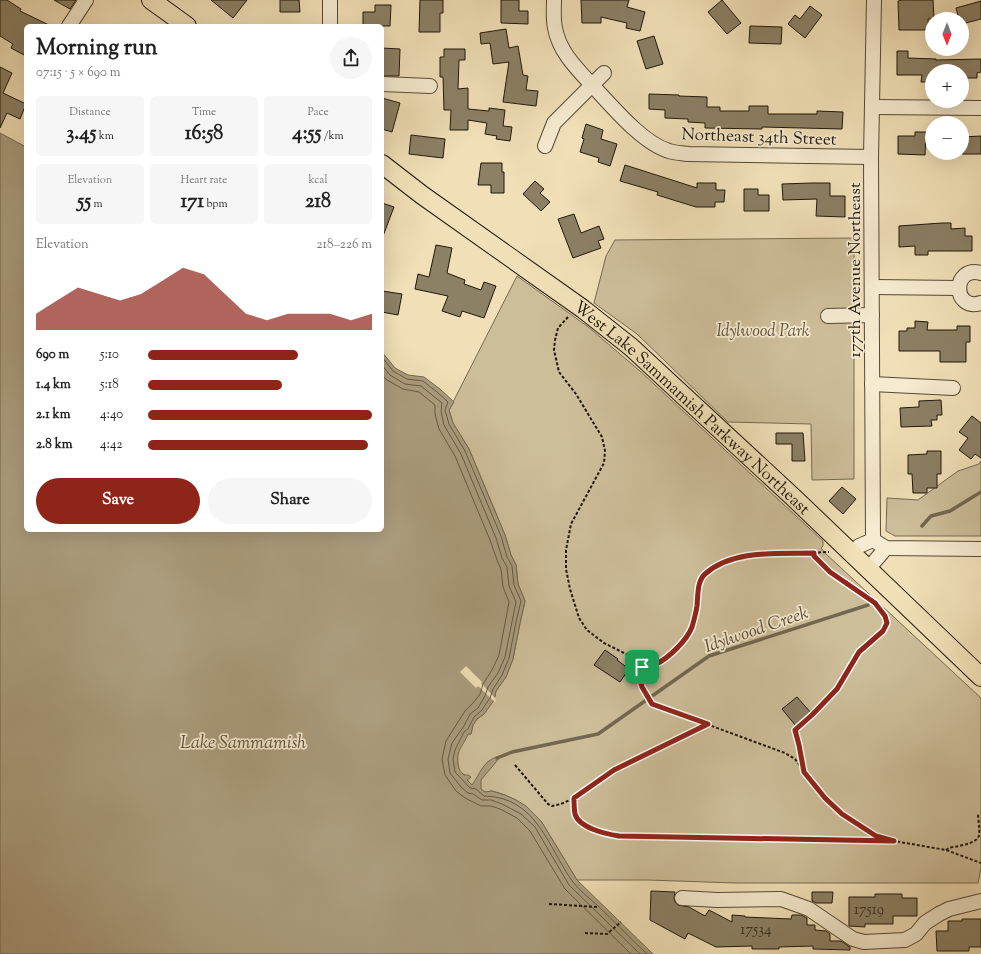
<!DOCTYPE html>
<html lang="en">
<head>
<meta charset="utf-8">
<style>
	:root { --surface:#fff; --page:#f6f6f6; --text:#222; --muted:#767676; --accent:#8f2418 }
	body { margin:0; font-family:"Sorts Mill Goudy",serif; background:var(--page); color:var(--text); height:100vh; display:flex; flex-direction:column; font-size:15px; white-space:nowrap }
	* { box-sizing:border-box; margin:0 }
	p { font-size:13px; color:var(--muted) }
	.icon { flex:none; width:22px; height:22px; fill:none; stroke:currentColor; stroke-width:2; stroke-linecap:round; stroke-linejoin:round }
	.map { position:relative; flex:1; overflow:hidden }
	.drawer { position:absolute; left:24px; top:24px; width:360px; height:508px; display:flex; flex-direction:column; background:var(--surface); border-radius:6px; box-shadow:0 4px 16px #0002 }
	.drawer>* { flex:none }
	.needle { width:26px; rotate:180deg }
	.controls { position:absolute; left:925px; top:12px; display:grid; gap:8px }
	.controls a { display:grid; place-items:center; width:44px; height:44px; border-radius:50%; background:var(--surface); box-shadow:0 4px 16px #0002; font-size:20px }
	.pin { position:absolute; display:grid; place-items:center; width:34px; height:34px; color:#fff; margin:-17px; border-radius:8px; box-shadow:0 2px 6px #0006 }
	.round { display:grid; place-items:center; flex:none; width:42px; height:42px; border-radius:21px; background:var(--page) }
	.overview { display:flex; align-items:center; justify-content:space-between; height:68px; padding:0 12px }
	h1 { font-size:22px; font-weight:800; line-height:30px }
	.figures { display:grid; grid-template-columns:repeat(3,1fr); gap:6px; height:68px; padding:4px 12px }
	.figures div { display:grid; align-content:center; border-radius:6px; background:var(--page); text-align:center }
	.figures b { font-size:20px; font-weight:800 }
	.figures small { font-size:11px; font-weight:400 }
	.figures p { font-size:11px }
	.chart { height:112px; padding:8px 12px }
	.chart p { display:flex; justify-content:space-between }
	.chart svg { width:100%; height:72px; margin-top:4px; fill:var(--accent); opacity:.7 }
	.primary-button { display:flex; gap:8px; margin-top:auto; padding:8px 12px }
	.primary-button a { flex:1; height:46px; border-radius:24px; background:var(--accent); color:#fff; font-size:16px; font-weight:800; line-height:46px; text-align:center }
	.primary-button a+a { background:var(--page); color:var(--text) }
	ul { padding:0 12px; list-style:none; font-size:13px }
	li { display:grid; grid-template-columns:64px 48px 1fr; align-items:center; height:30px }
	li i { height:10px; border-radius:5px; background:var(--accent) }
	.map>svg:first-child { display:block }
	.green { fill:#cdbe9a; stroke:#766a54 }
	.water { fill:#aa9c7d; stroke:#726750 }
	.pier { fill:#f1e0b7 }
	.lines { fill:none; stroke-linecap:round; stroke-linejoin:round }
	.shore { stroke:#645a45; stroke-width:1 }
	.stream { stroke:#726750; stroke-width:3.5 }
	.building { fill:#8c8065; stroke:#1f170d }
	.minor-casing { stroke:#544938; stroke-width:16 }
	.major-casing { stroke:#1f170d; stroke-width:20 }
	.path { stroke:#1f170d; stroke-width:2; stroke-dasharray:3 2; stroke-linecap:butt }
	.minor { stroke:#f6ebd0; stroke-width:14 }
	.major { stroke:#f1e0b7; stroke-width:18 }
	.route-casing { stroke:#fff; stroke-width:8 }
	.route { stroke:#8f2418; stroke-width:5 }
	.labels { text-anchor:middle; stroke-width:3.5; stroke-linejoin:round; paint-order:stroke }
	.number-label { font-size:15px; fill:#3a3123 }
	.street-label { font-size:17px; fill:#1f170d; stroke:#f6ebd0 }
	.park-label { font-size:17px; font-style:italic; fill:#5c513e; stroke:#f6ebd0 }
	.water-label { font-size:18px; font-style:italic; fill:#574c3a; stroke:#f6ebd0 }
</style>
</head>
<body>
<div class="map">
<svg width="981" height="954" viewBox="0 0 981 954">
	<rect width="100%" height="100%" fill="#f1e0b7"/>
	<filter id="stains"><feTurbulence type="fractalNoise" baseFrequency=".005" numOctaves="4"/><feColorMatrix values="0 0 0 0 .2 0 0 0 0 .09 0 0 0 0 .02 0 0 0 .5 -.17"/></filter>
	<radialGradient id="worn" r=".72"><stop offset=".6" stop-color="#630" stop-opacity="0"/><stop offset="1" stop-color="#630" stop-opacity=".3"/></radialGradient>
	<g class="green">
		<path d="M854,238v241l-42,1 -1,-56 -83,-2 -91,-88 -43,-31 12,-47 9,-16z"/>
		<path d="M517,276l70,50 53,45 183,170v5l-2,2 4,5 156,145v170l-3,15h-243l-87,-3h-71l-36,-59 -15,-14 -10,-7 -11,-5 -13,-4 -7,1 -13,-7 -4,-4 -2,-5 -7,-5 -2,-12 1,-7 10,-18h3l2,-9 4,-6 7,-5 10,-14 2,-9 10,-14 7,-18 7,-36 5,-22 -7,-17 -2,-19 -5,-10 -6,-20 -36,-86 -16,-26 -4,-13z"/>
		<path d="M981,461v75h-86l-9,-5 1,-33 31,2 40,-29 21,-7z"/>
	</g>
	<path class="water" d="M0,133l26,14v383h356v-178l13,16 13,7 16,2 16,12 14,13 -5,8 4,13 16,26 36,86 6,20 5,10 2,19 7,17 -5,22 -7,36 -7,18 -10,14 -2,9 -10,14 -7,5 -4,6 -2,9h-3c-5,13 -12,15 -10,30 1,6 2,7 6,11h4l3,2 -4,3 5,5c9,-12 11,-26 29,-29l-20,24v9l4,3 7,-1 13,4 11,5 10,6 15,15 36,59 76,74h-653z"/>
	<path class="pier" d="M466,666l16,16 -1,1 15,16 -1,3 -17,-16 -2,2 -16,-16z"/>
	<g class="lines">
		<g class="shore">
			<path d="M382,357l11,14 14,8 16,2 14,11 11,10 -3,8 4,14 16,27 36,85 6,21 5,9 2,19 7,16 -5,21 -7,36 -7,17 -9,14 -3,9 -9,13 -7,6 -6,12 -4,3 -9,18 -2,9 2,13 15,16 6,1 8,7c53,1 63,50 89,86 6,8 16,16 24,23 17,16 33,33 50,49"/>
			<path d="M382,365l8,10 15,9 16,2 21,17 -1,8 3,14 17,29 35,84 6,20 5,9 2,19 7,16 -11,55 -7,16 -10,14 -3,9 -7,12 -8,6 -6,12 -12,17 -4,16 2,14 11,14 7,6 5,1 9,6h9l11,4 19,10 14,13 34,58 71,69"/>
			<path d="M382,375l5,5 16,9 16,3 16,13v9l4,15 16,27 35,84 7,20 4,9 2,18 6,15 -10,53 -7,15 -9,14 -3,10 -7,9 -8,8 -19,30 -4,18 3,16 11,16 9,7 16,8h10l9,3 17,9 13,13 35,58 66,65"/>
		</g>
		<g class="stream">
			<path d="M922,526l9,-10 19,-5 31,-19"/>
			<path d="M497,758l15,-6 86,-18 111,-78 159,-51"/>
		</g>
	</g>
	<g class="building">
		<path d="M0,0h7l14,9 -1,2 31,15h-25v30l-15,-8 2,-4 -13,-8z"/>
		<path d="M54,0h22l-6,9z"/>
		<path d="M211,0h36l-14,18z"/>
		<path d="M280,0h19l1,12h-20z"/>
		<path d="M420,0h23v13h-3v19h-21z"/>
		<path d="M501,0h18v11h9v13l-27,-1z"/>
		<path d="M581,0h48l-2,7 18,5 -5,19 -14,-3 1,-5 -26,-6v6h-19z"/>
		<path d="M722,0l19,23 -14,11 -19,-22z"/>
		<path d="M902,0h31l1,19h-6l1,11h-30l-1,-29z"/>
		<path d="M981,1v18l-19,5v-5h-3l-3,-11z"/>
		<path d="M375,5h16l-1,21h-27v-14h12z"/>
		<path d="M810,6l12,9 -17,23 -17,-14 7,-9 5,4z"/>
		<path d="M750,26l32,1 -1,17 -32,-1z"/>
		<path d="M506,29l3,19 9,-2 5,29 5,1 -2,14 12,1 -2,15 -33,-4 6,-40 -16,2 -3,-21 -9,1 -1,-11z"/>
		<path d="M654,36l9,28 -17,5 -9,-28z"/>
		<path d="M382,48l18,1 -1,27h-17z"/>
		<path d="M444,49h21v11h-6l-1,29 10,-1v21l21,2v-3l16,2 -2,16 9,1 -2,14 -14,-2 1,-3 -12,-2 2,-11 -19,-3v10h-18l1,-20h-7l-1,-33h-3v-20h4z"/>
		<path d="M897,51h11v7l28,1v1l45,-1v13l-4,1v5h-15v-7h-30v11h-11l1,-7h-25z"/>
		<path d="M0,67l12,6 -9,20 23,11 -6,15 -13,-6 -7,15z"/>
		<path d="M649,94l30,1v1l28,1v10h13v4h29v-5h19v8h49v-3l26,1 -1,17 -80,-2v2l-57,-1v-5l-17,-1v-3l-23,-1v-8l-16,-1z"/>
		<path d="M382,98l18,5 -8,29 -10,-3z"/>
		<path d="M586,124l17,6 -2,9 16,5 -7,22 -12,-4 1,-4 -19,-6 4,-13 -2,-1z"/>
		<path d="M915,132h11l-1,23 -27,-1v-18h17z"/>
		<path d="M411,135l34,4 -2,19 -34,-4z"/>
		<path d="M981,136v18h-19v-17z"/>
		<path d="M481,163h21v9h2v21h-13v-8h-13z"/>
		<path d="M625,165l72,23v-5h19v7h9l-1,12h-9v5h-19l-39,-12 1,-3 -38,-11z"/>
		<path d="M535,181l9,8 -4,4 10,9 -9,9 -18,-17z"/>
		<path d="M811,183h19v13h15v21l-29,-1 1,-17 -34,1 -1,-16z"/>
		<path d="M744,189h14v6h11v16h-25z"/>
		<path d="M382,203l12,4 -11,29 -1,-1z"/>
		<path d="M574,214l7,19 18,-7 5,13 -6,2 3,7 -28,10 -15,-39z"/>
		<path d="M942,223h9v6l14,-1v8h7v15h-44v4h-13v-9l-16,1v-21z"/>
		<path d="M436,245l16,3 -5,25 18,7 -1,4 17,6 3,-8 12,4 -12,32 -22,-7 -2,6 -18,-6 6,-15 -33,-7 3,-15 11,3z"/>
		<path d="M382,291l20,3 -4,21 -16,-3z"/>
		<path d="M915,321l13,1 -1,8h30v-4h13v16h-4v20h-26v-11h-41v-20h8v-3h8z"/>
		<path d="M941,400l1,15h-5v5h-6l1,6 -31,1 -1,-19 19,-1v-6z"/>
		<path d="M972,416l9,7v35l-6,-4 -4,5 -12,-9 9,-12 -9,-6z"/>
		<path d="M776,433h27l2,28h-13v-17h-16z"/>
		<path d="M927,451h14v23h-4v14h-10v5h-14l-1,-19h-4v-19l19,-1z"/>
		<path d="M842,487l14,12 -13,15 -14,-13z"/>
		<path d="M605,650l13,9 -1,1 12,9 -9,13 -26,-17z"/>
		<path d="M797,697l15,17 -16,12 -14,-17z"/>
		<path d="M651,891l24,1 -1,6 1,4 3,3 11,2 16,9 4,-6 23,12v-7l13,1v1l46,2 1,-4h9l6,3v7h8v5l11,1 4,3v7h11l9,6v3l-37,-1v-3l-34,1v2h-27v-3l-36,1 -28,-14 -3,6 -35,-19z"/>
		<path d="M812,892h21l-1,11h-16l-4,-2z"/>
		<path d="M875,894h27v4h15v18h-24v8h-28v3l-16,-1v-29h26z"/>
		<path d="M962,919h19v28h-12v4h-32l-1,-20h12v-10h14z"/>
	</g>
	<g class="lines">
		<g class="minor-casing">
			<g id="minor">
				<path d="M69,26l17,-26"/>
				<path d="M330,26v-26"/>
				<path d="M604,73l-12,12c20,21 50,58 77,66 6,2 13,2 19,3l183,3"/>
				<path d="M382,84l48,2"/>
				<path d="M873,107l108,1"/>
				<path d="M545,146l9,-23 38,-38c-16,-17 -33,-34 -37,-57 -2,-9 -1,-19 -1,-28"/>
				<path d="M981,273c-29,-8 -29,39 0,30"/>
				<path d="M873,287l86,1"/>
				<path d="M828,316l44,-1"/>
				<path d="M872,384l81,4"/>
				<path d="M873,540l-2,-383 3,-157"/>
				<path d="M873,540l13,8 95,1"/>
				<path d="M852,554l7,-8 14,-6"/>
				<path d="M868,569l18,-21"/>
				<path d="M682,898l35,2 64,-1 28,10 44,30 11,3 41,-2 11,-6 9,-11 14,-9 10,-5 32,-8"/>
			</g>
		</g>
		<g class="major-casing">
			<g id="major">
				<path d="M151,0l36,26"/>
				<path id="s1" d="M382,164l40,31 161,114 48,38 162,150 188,180"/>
			</g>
		</g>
		<g class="path">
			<path d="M568,317l-10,11 -3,12 -1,10 5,22 17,22 26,43 3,14 -1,12 -33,61 -5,26v19l4,20 9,29 8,12 17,13 24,12 12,9 3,6 -3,10 2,7 10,17 133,49 10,6 30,40 18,15 33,22 18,5 52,9 35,13"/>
			<path d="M641,667c5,-1 11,-1 15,-3 22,-11 37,-33 40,-56 2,-9 1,-22 6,-30 8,-12 33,-20 46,-23l81,-3"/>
			<path d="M515,765l33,39 4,2 9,-2 13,-6 40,-28 94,-46"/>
			<path d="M804,771l-5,-26 -4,-15 17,-15 25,-26 22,-38 24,-20 4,-8 -2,-7 -10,-13 -45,-31 -16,-16v-3"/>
			<path d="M574,798c0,5 0,11 1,16 4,14 31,20 44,22l270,5"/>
			<path d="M946,850l3,-2c8,-2 29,-4 30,-13 1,-7 -1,-15 -1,-22"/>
			<path d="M549,904l49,3"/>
			<path d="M585,933l22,1 14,-12"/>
		</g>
		<use href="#minor" class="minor"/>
		<use href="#major" class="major"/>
	</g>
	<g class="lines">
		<g class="route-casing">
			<path id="route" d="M814,553v3l16,16 45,31 10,13 2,7 -4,8 -24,21 -22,37 -25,26 -17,15 4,15 5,27 21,26 17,16 34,22 18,5 -275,-5c-13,-2 -40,-8 -44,-22 -1,-5 -1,-11 -1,-16l40,-28 94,-46 -56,-20 -10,-17 -2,-7 3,-10 -1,-3c4,-1 10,-1 14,-3 13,-6 31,-24 36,-37 2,-7 4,-14 5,-21 1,-10 0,-25 8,-32 28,-25 74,-20 109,-21z"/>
		</g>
		<use href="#route" class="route"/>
	</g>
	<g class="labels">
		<g class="number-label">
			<text x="869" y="914">17519</text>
			<text x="756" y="934">17534</text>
		</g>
		<g class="street-label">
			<text transform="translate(759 136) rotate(2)" y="6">Northeast 34th Street</text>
			<text transform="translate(854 270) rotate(-90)" y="6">177th Avenue Northeast</text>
			<text dy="6" stroke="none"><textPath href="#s1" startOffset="395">West Lake Sammamish Parkway Northeast</textPath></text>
		</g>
		<g class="park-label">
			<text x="763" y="336">Idylwood Park</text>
		</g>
		<g class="water-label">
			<text transform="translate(756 629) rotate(-19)" y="6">Idylwood Creek</text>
			<text x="243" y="748">Lake Sammamish</text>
		</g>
	</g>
	<rect width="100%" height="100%" filter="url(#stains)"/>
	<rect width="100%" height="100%" fill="url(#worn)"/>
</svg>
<div class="controls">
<a><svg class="needle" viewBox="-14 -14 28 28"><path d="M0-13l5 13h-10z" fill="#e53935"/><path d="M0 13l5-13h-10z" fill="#767676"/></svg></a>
<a>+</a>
<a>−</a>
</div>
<div class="pin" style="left:642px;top:667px;background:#1e9e55"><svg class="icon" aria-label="arrive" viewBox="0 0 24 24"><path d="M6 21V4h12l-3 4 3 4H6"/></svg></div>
<section class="drawer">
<div class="overview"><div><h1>Morning run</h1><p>07:15 · 5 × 690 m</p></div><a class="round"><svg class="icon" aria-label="share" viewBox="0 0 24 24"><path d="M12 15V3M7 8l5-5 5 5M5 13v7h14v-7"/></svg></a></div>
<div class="figures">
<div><p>Distance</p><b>3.45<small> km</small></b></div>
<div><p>Time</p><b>16:58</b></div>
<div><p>Pace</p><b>4:55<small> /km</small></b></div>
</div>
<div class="figures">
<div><p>Elevation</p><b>55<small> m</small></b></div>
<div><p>Heart rate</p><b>171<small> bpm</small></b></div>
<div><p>kcal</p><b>218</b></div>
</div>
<div class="chart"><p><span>Elevation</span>218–226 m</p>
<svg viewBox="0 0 160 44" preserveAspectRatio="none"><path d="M0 44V34L10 26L20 18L30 22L40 26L50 22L60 14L70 6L80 10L90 22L100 34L110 38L120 34L130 34L140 34L150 38L160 34V44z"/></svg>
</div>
<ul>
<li><b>690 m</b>5:10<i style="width:67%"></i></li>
<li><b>1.4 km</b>5:18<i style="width:60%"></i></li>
<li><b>2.1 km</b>4:40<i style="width:100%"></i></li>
<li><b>2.8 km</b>4:42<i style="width:98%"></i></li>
</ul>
<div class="primary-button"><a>Save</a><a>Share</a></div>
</section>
</div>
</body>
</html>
